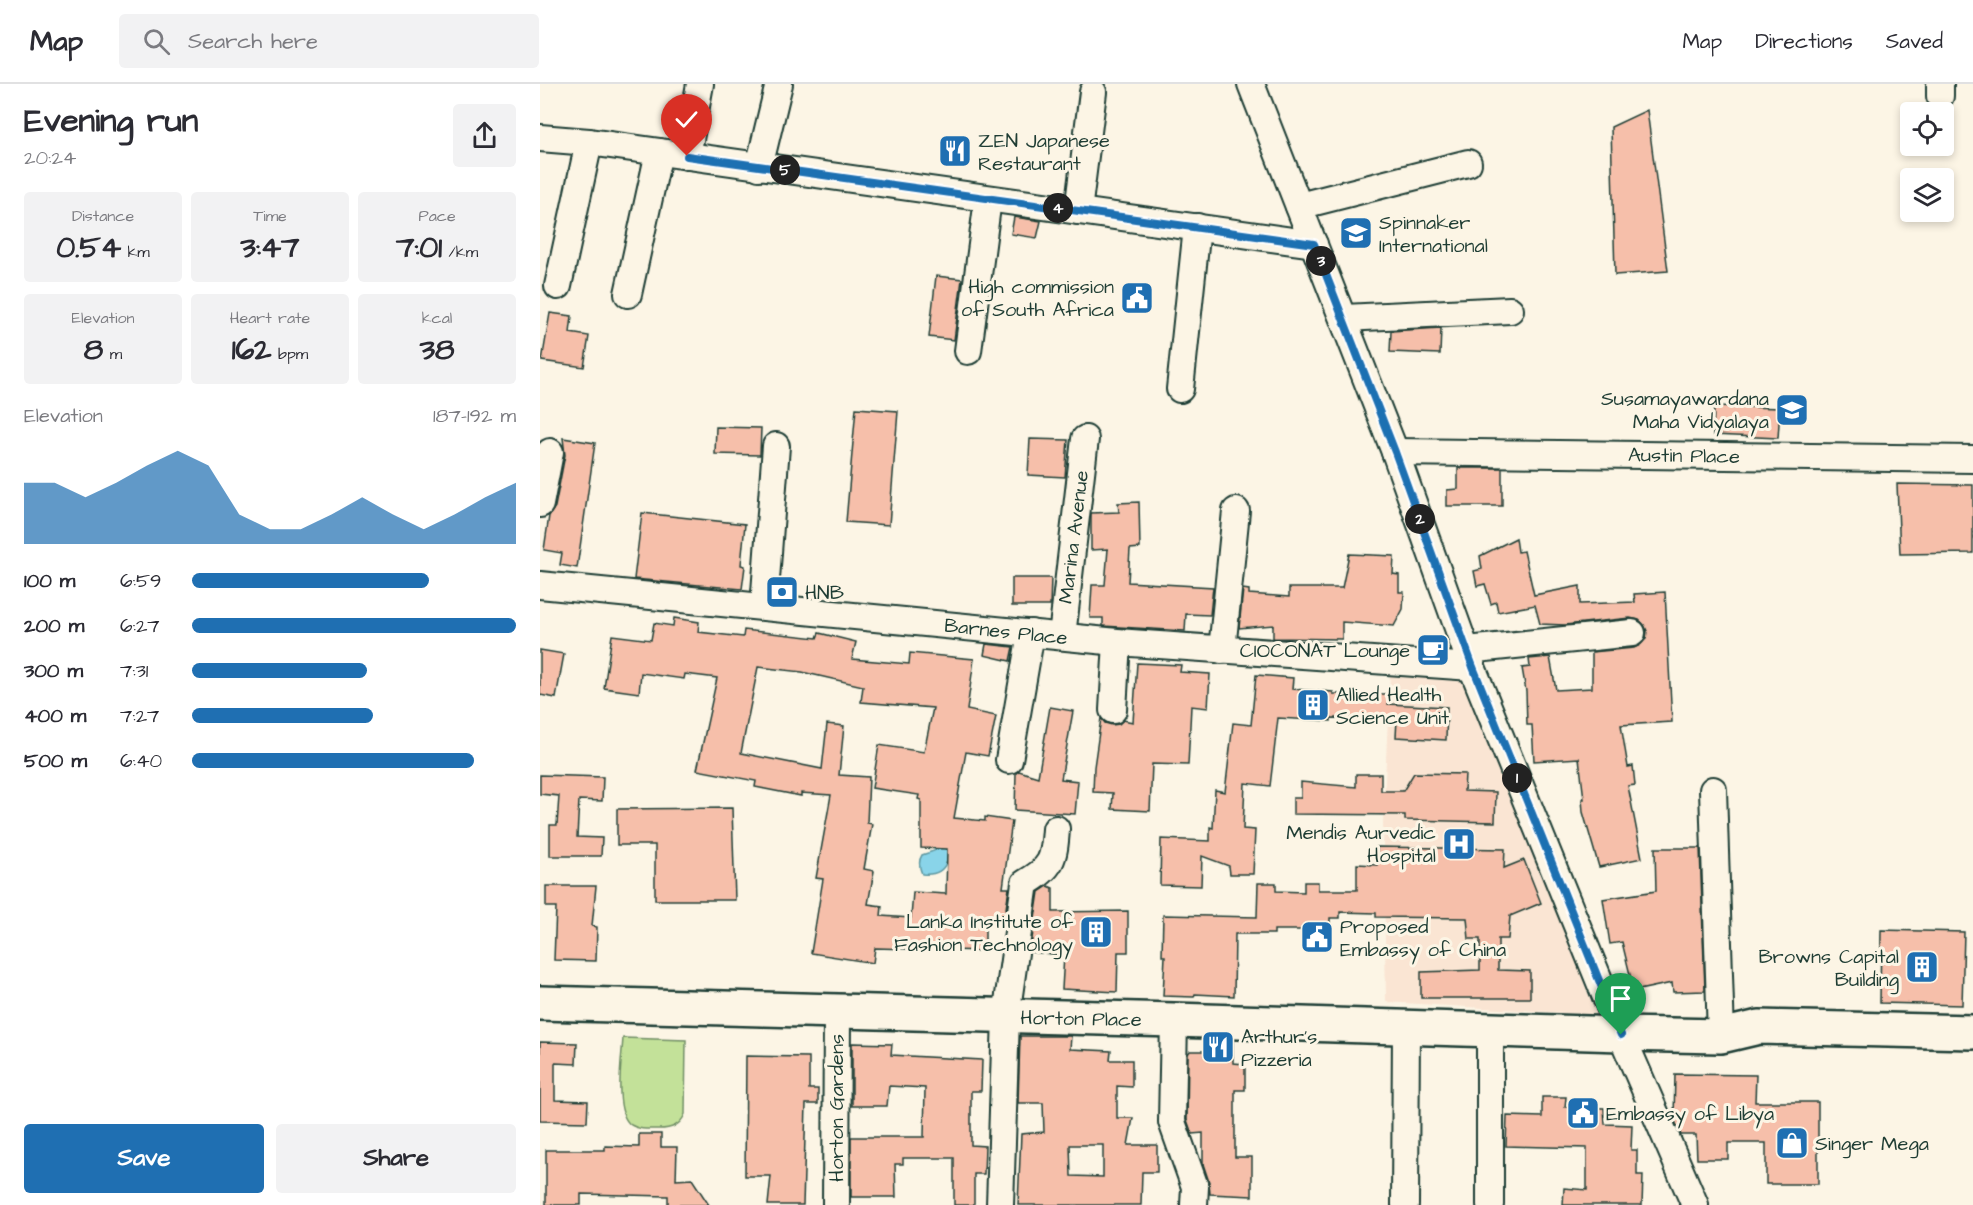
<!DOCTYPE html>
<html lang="en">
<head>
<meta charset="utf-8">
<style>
	:root { --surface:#fff; --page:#f2f2f3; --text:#2b2b33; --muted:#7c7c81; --line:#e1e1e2; --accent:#1f6fb2 }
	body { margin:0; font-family:"Architects Daughter",sans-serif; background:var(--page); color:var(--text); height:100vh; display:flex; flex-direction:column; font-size:22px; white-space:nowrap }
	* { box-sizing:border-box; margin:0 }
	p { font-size:20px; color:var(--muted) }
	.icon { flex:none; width:33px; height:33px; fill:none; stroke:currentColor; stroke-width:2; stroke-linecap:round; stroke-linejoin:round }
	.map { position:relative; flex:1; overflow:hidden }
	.side { display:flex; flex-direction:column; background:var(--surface); width:540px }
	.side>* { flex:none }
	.tools { position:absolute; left:1360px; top:18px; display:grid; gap:12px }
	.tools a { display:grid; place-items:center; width:54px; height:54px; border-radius:6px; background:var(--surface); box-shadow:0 3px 9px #0003; font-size:30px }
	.pin { position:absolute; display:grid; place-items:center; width:51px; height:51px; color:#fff; margin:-62px -26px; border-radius:50% 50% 50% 0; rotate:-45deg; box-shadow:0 0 6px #0007 }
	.pin .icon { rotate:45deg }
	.km { position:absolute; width:30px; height:30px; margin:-15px; border-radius:50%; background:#222; color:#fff; font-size:16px; line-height:30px; text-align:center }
	.round { display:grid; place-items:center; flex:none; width:63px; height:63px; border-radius:6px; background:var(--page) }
	.summary { display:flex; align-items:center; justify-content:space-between; height:102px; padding:0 24px }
	h1 { font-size:33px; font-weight:700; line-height:45px }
	.stats { display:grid; grid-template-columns:repeat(3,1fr); gap:9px; height:102px; padding:6px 24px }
	.stats div { display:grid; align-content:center; border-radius:6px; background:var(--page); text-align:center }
	.stats b { font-size:30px; font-weight:700 }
	.stats small { font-size:16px; font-weight:400 }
	.stats p { font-size:16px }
	.chart { height:168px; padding:12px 24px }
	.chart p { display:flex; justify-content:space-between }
	.chart svg { width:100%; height:108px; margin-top:6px; fill:var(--accent); opacity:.7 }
	.primary-button { display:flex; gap:12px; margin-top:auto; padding:12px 24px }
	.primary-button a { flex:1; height:69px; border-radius:6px; background:var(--accent); color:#fff; font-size:24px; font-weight:700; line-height:69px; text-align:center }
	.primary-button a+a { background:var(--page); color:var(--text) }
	ul { padding:0 24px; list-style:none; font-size:20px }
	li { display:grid; grid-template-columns:96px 72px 1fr; align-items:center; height:45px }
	li i { height:15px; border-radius:8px; background:var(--accent) }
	header { display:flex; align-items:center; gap:36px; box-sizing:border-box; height:84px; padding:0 30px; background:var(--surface); border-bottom:2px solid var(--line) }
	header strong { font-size:28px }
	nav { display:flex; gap:33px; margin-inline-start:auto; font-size:21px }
	.search { width:420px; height:54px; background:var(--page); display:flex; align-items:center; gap:15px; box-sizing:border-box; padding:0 21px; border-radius:6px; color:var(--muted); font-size:22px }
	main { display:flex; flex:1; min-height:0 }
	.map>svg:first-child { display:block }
	.built { fill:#fae5d3 }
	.green { fill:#c3e199; stroke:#718f66; stroke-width:1.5 }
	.water { fill:#89d4e9; stroke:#5f98a1; stroke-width:1.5 }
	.building { fill:#f6bfaa; stroke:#1f3d34; stroke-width:1.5; fill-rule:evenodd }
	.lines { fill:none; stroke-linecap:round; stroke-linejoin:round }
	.minor-casing { stroke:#1f3d34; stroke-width:30 }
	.highway-casing { stroke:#1f3d34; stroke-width:38 }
	.minor { stroke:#fcf5e5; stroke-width:26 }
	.highway { stroke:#fcf5e5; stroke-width:33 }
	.route-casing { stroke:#fff; stroke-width:12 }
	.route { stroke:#1f6fb2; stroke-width:8 }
	.labels { text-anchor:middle; stroke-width:6; stroke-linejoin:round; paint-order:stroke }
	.poi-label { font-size:20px; fill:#1f3d34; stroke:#fcf5e5; text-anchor:start }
	.street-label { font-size:20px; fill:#1f3d34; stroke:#fcf5e5 }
</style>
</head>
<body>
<header>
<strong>Map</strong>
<div class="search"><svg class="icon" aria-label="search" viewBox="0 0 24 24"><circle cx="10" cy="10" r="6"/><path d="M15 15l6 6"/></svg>Search here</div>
<nav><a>Map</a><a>Directions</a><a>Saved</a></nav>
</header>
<main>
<section class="side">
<div class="summary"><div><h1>Evening run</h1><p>20:24</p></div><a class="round"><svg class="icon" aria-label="share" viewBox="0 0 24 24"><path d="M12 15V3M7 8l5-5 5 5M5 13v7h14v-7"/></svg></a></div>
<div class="stats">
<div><p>Distance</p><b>0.54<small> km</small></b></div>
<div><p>Time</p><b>3:47</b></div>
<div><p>Pace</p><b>7:01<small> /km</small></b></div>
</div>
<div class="stats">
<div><p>Elevation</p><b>8<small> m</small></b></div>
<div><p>Heart rate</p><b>162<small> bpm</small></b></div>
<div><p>kcal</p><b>38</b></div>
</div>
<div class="chart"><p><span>Elevation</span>187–192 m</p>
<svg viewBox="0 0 160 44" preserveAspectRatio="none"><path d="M0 44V19L10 19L20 25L30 19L40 12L50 6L60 12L70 32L80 38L90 38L100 32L110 25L120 32L130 38L140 32L150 25L160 19V44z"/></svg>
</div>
<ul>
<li><b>100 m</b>6:59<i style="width:73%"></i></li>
<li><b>200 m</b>6:27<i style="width:100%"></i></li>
<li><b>300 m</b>7:31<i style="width:54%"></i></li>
<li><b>400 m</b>7:27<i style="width:56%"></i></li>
<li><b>500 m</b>6:40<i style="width:87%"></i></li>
</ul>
<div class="primary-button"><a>Save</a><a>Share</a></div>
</section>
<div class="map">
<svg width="1433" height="1121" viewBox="0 0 1433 1121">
	<rect width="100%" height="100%" fill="#fcf5e5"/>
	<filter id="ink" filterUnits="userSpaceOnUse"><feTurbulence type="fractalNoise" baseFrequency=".0167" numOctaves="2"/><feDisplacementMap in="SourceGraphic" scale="12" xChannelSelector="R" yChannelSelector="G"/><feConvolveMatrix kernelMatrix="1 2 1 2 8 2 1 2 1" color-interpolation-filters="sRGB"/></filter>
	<g filter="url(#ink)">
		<path class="built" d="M850,591l75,4 44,113 34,72 53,151 -210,-13 -3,-178z"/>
		<path class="green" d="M83,954l63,2 -1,74c-5,12 -14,15 -26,15 -10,0 -20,1 -28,-4 -18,-12 -9,-67 -8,-87z"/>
		<path class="water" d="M400,756l24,22 -18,1c-4,10 -14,12 -24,11 -3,-7 -4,-13 0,-19l12,-4z"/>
		<g class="building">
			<path d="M1107,26l21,161 -53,4 -4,-148z"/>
			<path d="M474,133l27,4 -4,17 -26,-4z"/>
			<path d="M396,192l26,3 -8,61 -25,-3z"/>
			<path d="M10,229l22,3 -2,17 19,3 -5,31 -42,-6z"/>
			<path d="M901,244l-1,26 -50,-2 1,-21z"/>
			<path d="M1174,322l66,2 -2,30 -65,-3z"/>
			<path d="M316,324l42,3 -9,114 -43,-3z"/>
			<path d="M176,343l45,1 -1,27 -45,-1z"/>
			<path d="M23,354l32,5 -18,125 -17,-3 2,-12 -18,-3 5,-34 6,-9 10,-52z"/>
			<path d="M490,355l38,1 -3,37 -37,-2z"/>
			<path d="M918,384h44v38h-55v-16l11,-1z"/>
			<path d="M1357,400l76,1v68l-73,1z"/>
			<path d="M599,418l1,46 -10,1 -2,33 85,5 -3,28 -24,-1 -1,17 -82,-5v-8h-13l2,-33h13l3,-36 -17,1v-37l28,-1 -1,-9z"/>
			<path d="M102,429l103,11 -4,41 4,1 -3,23 -108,-10z"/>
			<path d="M976,454l2,14 6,-1 10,44 46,-9v18l55,-2 -1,-8 31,-2 7,130 -51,3 7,42 5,-1 2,19 -7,1 14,72 -43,9 -16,-55 -1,-13h2l-5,-41 -45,3 -2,-36h-5l-1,-34 -4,-23 8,-1 -1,-8 21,-2 6,33 36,-2v-36l42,-4 6,-3 6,-6 1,-8 -3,-6 -5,-5 -9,-2 -65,7 -25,-1 -5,-19 -37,7 -2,-10 -5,2 -6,-20 -8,2 -3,-15 8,-2 -2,-13z"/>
			<path d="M809,470l45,2 -1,18 6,1v17h5l-1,17 -9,17 -52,-4v17l-69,-1v-13l-34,3 4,-39 6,1v4l40,3v-9h53z"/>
			<path d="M472,494h39l-1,28h-38z"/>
			<path d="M134,534l25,4 -1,10 45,5 1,-7 73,8 2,-5 37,9 -4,17 57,5 1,-11 64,6 -7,51 29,6 -8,40 -22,-4 -12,66 31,3v-4l27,4 -9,67h6l-5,34 -19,-2v31l-110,-3 -2,15 -62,-10 12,-74 -7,-1 15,-83 -30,-2v3l-46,-9 1,-6 -59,-11 20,-92 -32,-4 -1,5 -43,-6 -2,20 -35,-5 8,-53 39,5 3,-17 19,3zM218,583l44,5 61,14 -2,16 72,6 -9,44 -45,-7 -7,43 47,7 -1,4 3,1v48l26,1 -1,45 -33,-2 -2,26 -30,-2 1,-10 -14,-2 6,-33 -10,-2 8,-45 -5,-1 2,-46 -30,-2 5,-49 -17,-2 -5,45 -81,-16z"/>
			<path d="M446,560l27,3 -3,14 -26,-6z"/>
			<path d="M0,566l24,4 -8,44 -16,-3z"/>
			<path d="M597,579l44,2 -1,7 30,2 -2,34 -17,-2 -3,59 -36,-1 -2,47 -38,-2 1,-16 -20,-1 1,-25 7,-49 4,5 7,2 7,-1 4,-4 10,2z"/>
			<path d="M716,591l37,3 -1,11 41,3v2h55v10l59,3 -1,33 -50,-3 1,-18 -66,-1v3l-53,-3 -8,68 -25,-3 -2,46 12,1 -2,44h-23l-1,-8 -27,-10 -1,30 -41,-1 1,-46 49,2v-14l3,1 2,-38 10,2 8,-69 18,2z"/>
			<path d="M510,623l23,4 -12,68 17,2 -3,33 -60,-4 1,-37 3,-2 19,6z"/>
			<path d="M874,689l51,1 -1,17 32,1 -1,30 -90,-2v-5l-112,-1v-16h8v-16l55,5v-13h25v17h22z"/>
			<path d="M0,691l63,2 -1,24 -23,-1 -2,37 25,1 -1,18h-51v-31h7l2,-29 -19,-2z"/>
			<path d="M192,724l3,92h-80v-55h-38v-36z"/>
			<path d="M837,763l128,2 -1,19 20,-8 17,43 -31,13 -2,23h-10v31l32,1v27h-109v-26l59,-2v-31h-11l-2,-21 -91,-1v-4l-36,-1v6h-10v17h-10v14h-15v-19h-31v4h-39l-1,62 -39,-2 -1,3 -31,-1 2,-40h-3l1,-41 94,2 1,-34h18v8l28,1v-10h14v8h39v-26l20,1z"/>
			<path d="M1115,764h45l5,143 -32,1 -1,-9 -38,8 -12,-49 -12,2 -7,-45 53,-8z"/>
			<path d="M6,802h50l-4,40 5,1 -1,34 -42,-1 2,-53h-10z"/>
			<path d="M508,802l5,2v24l75,-1v41h-10l-1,40 -55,-3 2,-34 -34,-3 9,-60z"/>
			<path d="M1341,846l83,2 -2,73 -82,-2z"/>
			<path d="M480,952h51l-1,13 41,2 -1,9h22v27l-15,-1v32h16l-5,27h29v27h-15l-1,33h-123l3,-71 23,-2 -1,-29h-25zM530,1061h33v32l-32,-1z"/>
			<path d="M670,956l23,1v22l12,1v26h-10v67h17v39l-42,-2 -1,-12 -6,-18v-31l-11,1 -5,-14 1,-66 2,-3h20z"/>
			<path d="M0,958l37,1 -1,21 -21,-1v37l33,1 -1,21 -47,-1z"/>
			<path d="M312,959l40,1 -1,11 91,5 -1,31h-10v54l14,1 -1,28h-10v31h-20v-47h-51v6h-8l1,33h-45v-60h73l1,-49 -36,-2 -2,20h-35z"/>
			<path d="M206,972l63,1v32h9v15h-12l-3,101h-35l3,-29h-26z"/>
			<path d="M1135,990l81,1 -1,27h63v82h-52v-41h-38v16h-31l-1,-24h-15l-7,-16z"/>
			<path d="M1002,1013h24l-1,10 39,1 1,16 27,1 -1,25h6v25h6l-1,30h-79l1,-17 23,2v-42l-81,-2 1,-30 35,1z"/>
			<path d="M99,1050h22v13h16l-1,33 16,-1 17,26h-41v-9l-87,-2v11h-35v-55h59v-4l34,1z"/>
		</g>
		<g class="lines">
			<g class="minor-casing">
				<g id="minor">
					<path d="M711,0l144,368 77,215 149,367 74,171"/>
					<path d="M1400,12v-12"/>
					<path d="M0,54l49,4 725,102"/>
					<path d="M147,72l13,-72"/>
					<path d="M219,83l20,-83"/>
					<path d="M759,122l169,-43"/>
					<path d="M538,127l15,-119"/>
					<path d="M18,202l31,-144"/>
					<path d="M88,210l31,-142"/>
					<path d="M804,234l166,-8"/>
					<path d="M428,267l20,-152"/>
					<path d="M640,305l17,-162"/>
					<path d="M855,368l578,7"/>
					<path d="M0,420l10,-52"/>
					<path d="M0,501l577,57 355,25"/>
					<path d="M224,522l12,-160"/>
					<path d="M522,552l23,-197"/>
					<path d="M682,566l14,-139"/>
					<path d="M927,566l165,-17"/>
					<path d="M573,626l4,-68"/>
					<path d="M469,676l22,-127"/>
					<path d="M1173,706l8,246"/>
					<path d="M634,936l-2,102 23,65 -1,18"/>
					<path d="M296,1121l1,-194"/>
					<path d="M460,1121l6,-189 19,-133c27,-15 29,-24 31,-54"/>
					<path d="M865,1121l1,-178"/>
					<path d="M950,1121v-174"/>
				</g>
			</g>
			<g class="highway-casing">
				<path id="highway" d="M0,919l634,17 447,14 100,2 38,-9 214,5"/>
			</g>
			<use href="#minor" class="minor"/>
			<use href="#highway" class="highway"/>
		</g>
	</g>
	<g class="lines" filter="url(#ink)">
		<g class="route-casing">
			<path id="route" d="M147,72l627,88 81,208 78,215 148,368"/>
		</g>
		<use href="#route" class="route"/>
	</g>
	<defs>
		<g id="restaurant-square" transform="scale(1.725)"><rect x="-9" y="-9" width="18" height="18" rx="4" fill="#1f6fb2" stroke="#fcf5e5"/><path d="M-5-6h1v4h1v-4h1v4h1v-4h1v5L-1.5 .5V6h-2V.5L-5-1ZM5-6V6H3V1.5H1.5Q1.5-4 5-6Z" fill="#fff"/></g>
		<g id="school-square" transform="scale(1.725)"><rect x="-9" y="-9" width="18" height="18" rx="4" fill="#1f6fb2" stroke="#fcf5e5"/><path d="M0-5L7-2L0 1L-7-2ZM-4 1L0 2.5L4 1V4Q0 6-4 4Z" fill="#fff"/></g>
		<g id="civic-square" transform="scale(1.725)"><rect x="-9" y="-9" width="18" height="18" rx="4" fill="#1f6fb2" stroke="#fcf5e5"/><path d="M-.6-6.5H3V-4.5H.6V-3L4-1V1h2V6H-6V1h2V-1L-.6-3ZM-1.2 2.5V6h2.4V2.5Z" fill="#fff"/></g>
		<g id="bank-square" transform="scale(1.725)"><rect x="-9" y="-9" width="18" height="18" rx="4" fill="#1f6fb2" stroke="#fcf5e5"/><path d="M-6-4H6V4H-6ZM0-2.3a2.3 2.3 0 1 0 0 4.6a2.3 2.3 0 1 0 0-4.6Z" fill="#fff"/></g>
		<g id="cafe-square" transform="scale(1.725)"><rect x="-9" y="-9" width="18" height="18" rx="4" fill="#1f6fb2" stroke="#fcf5e5"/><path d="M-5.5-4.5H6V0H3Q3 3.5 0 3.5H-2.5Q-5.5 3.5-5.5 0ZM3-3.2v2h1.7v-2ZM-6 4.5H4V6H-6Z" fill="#fff"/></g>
		<g id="building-square" transform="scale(1.725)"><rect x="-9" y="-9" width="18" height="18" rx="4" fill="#1f6fb2" stroke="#fcf5e5"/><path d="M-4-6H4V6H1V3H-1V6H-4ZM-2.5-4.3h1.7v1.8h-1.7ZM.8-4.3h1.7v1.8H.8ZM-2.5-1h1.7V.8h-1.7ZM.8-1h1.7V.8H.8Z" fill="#fff"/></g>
		<g id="hospital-square" transform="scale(1.725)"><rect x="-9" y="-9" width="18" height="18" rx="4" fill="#1f6fb2" stroke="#fcf5e5"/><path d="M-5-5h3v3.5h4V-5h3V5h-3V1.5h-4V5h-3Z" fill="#fff"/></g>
		<g id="shop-square" transform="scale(1.725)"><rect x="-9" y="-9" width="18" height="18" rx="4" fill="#1f6fb2" stroke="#fcf5e5"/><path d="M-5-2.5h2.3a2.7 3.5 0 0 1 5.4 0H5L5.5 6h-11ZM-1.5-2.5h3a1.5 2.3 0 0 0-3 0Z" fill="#fff"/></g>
	</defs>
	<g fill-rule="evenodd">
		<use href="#restaurant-square" x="415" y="67"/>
		<use href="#school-square" x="816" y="149"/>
		<use href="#civic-square" x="597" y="214"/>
		<use href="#school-square" x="1252" y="326"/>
		<use href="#bank-square" x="242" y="508"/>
		<use href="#cafe-square" x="893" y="566"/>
		<use href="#building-square" x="773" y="621"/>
		<use href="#hospital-square" x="919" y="760"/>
		<use href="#building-square" x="556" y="848"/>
		<use href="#civic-square" x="777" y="853"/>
		<use href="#building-square" x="1382" y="883"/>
		<use href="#restaurant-square" x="678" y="963"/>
		<use href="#civic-square" x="1043" y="1029"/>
		<use href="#shop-square" x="1252" y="1059"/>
	</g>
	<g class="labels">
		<g class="poi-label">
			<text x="438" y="63">ZEN Japanese<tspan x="438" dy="23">Restaurant</tspan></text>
			<text x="839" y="145">Spinnaker<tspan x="839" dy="23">International</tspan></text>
			<text x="574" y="209" text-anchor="end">High commission<tspan x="574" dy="23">of South Africa</tspan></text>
			<text x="1229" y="321" text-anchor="end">Susamayawardana<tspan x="1229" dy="23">Maha Vidyalaya</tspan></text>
			<text x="265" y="515">HNB</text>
			<text x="870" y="573" text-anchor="end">CIOCONAT Lounge</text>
			<text x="796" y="617">Allied Health<tspan x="796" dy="23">Science Unit</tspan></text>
			<text x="896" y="755" text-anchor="end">Mendis Aurvedic<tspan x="896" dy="23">Hospital</tspan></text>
			<text x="533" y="844" text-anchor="end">Lanka Institute of<tspan x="533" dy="23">Fashion Technology</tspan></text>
			<text x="800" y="849">Proposed<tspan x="800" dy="23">Embassy of China</tspan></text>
			<text x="1359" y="879" text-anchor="end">Browns Capital<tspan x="1359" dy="23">Building</tspan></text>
			<text x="701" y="959">Arthur's<tspan x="701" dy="23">Pizzeria</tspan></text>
			<text x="1066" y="1036">Embassy of Libya</text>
			<text x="1275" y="1066">Singer Mega</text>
		</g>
		<g class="street-label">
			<text transform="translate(1144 371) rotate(1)" y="7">Austin Place</text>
			<text transform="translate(533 453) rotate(-83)" y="7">Marina Avenue</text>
			<text transform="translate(466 547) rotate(6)" y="7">Barnes Place</text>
			<text transform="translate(541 934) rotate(1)" y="7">Horton Place</text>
			<text transform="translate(296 1024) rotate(-90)" y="7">Horton Gardens</text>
		</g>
	</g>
</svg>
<div class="tools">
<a><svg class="icon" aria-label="locate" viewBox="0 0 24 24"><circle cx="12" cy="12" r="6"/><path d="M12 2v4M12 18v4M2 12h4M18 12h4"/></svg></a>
<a><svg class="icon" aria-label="layers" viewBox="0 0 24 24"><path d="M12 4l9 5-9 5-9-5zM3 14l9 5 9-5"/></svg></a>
</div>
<div class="pin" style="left:1081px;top:951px;background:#1e9e55"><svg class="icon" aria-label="arrive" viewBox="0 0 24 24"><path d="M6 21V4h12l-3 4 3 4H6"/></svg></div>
<div class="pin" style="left:147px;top:72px;background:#d93025"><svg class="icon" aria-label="check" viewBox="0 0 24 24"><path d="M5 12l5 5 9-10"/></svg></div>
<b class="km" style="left:977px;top:694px">1</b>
<b class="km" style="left:880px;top:435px">2</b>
<b class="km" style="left:781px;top:177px">3</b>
<b class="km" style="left:518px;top:124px">4</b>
<b class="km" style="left:245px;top:86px">5</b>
</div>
</main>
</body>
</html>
